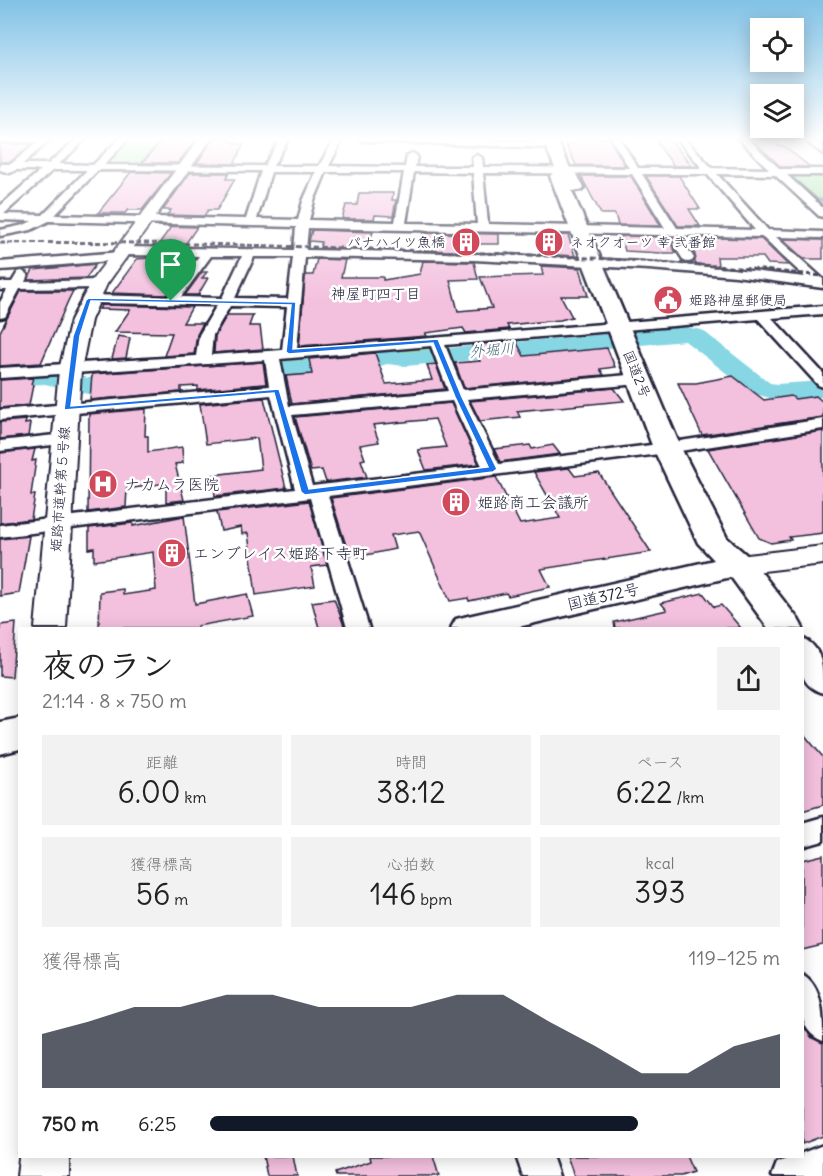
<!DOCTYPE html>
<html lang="ja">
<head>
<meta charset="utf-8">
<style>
	:root { --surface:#fff; --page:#f2f2f2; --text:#222; --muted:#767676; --accent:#111827 }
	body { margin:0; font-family:Delius,"Klee One",sans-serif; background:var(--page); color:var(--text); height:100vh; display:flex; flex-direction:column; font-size:22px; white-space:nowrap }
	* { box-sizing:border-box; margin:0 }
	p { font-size:20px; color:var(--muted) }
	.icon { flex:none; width:33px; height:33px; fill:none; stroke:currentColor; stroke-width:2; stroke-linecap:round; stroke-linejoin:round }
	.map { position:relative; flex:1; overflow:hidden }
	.sheet { position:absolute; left:18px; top:627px; width:786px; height:531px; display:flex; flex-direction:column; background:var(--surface); border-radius:0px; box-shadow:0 3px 15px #0003 }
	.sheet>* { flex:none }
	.controls { position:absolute; left:750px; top:18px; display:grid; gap:12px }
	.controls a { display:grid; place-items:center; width:54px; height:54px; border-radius:0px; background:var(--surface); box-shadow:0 3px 15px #0003; font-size:30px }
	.pin { position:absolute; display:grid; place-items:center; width:51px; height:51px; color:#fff; margin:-62px -26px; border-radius:50% 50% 50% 0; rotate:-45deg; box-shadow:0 0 6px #0007 }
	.pin .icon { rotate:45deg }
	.round { display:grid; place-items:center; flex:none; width:63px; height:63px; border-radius:0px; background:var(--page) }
	.head { display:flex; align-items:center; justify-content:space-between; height:102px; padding:0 24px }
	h1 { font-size:33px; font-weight:600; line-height:45px }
	.figures { display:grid; grid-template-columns:repeat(3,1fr); gap:9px; height:102px; padding:6px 24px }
	.figures div { display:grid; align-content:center; border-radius:0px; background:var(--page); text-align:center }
	.figures b { font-size:30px; font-weight:600 }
	.figures small { font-size:16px; font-weight:400 }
	.figures p { font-size:16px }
	.chart { height:168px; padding:12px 24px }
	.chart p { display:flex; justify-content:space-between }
	.chart svg { width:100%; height:108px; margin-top:6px; fill:var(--accent); opacity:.7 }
	ul { padding:0 24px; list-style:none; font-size:20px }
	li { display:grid; grid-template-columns:96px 72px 1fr; align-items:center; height:45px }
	li i { height:15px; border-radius:8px; background:var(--accent) }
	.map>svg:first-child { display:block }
	.green { fill:#a2e1aa; stroke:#628272; stroke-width:1.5 }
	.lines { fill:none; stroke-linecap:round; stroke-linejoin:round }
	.stream { stroke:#5e8ea0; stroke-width:3 }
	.river { fill:#86d6e3; fill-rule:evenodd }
	.building { fill:#f3c0de; stroke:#22223b; stroke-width:1.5 }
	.street-casing { stroke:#22223b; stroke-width:5 }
	.secondary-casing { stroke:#22223b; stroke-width:4 }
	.highway-casing { stroke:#22223b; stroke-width:5 }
	.street { fill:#fff; fill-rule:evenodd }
	.secondary { fill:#fff; fill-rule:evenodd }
	.highway { fill:#fff; fill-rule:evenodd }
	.rail { stroke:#22223b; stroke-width:3; stroke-dasharray:5 3; stroke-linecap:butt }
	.route { fill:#1a73e8; stroke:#fff; stroke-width:1.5; fill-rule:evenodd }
	.labels { text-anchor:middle; stroke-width:5; stroke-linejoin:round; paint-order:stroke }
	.far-poi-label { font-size:14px; fill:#22223b; stroke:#fff; text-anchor:start }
	.far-street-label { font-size:14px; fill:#22223b; stroke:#fff }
	.far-neighbourhood-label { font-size:15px; fill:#22223b; stroke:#fff }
	.far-water-label { font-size:15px; font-style:italic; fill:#456176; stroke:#fff }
	.poi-label { font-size:16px; fill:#22223b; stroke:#fff; text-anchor:start }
	.street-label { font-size:16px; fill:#22223b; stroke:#fff }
</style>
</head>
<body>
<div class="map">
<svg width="823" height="1176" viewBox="0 0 823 1176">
	<rect width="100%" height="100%" fill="#fff"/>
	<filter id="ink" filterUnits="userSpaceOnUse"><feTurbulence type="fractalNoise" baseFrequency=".0167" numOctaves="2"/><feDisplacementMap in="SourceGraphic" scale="12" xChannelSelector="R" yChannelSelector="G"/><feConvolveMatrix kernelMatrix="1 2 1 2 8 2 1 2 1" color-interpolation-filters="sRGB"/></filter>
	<g filter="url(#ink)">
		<g class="green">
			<path d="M131,138h31l-24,29 -34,-2z"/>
			<path d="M789,174h34v26l-5,-1z"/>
			<path d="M425,344l7,3 5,11 -156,15 -2,-12 9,-6z"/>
		</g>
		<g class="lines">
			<g class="stream">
				<path d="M594,174l169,1"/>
				<path d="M797,184l18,16 8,1"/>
			</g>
			<g class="river">
				<path d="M685,327l17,3 68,53 7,1 46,-3v16l-46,3 -25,-7 -67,-52 -280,25 -18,-2 -17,5 -152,14 -9,-3 -4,-5 4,-5 9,-3 146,-12 23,-6 18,3z"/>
				<path d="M45,368l43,10 50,-4 9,3 4,5 -4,5 -59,7 -43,-10 -45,2v-16z"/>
			</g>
		</g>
		<g class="building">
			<path d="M164,138h33l-19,25h-36z"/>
			<path d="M214,138h14l-1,2 9,2 -1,2h9l-10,20 -37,-1z"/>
			<path d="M563,138h46l16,28 -49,-1z"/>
			<path d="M661,138h8l23,28h-18l-18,-24z"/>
			<path d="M752,139h20l7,7h5l26,21h-29z"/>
			<path d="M0,144h32l-22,18h-10z"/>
			<path d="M131,172l40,1 -29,37h-14l-3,3h-27z"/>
			<path d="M190,173h39l-3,6h9l-18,31h-9l-4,6 -37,-1 4,-5h-8z"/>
			<path d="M581,176h50l30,50 -43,-1 -3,-11h-14z"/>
			<path d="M646,176h33l21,33h-11l11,17h-22z"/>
			<path d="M359,193h34l-1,7h4l-3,16 -18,-1 -1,4h-32l4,-14h11z"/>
			<path d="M158,226l39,1 -13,19 -26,-1 13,-18z"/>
			<path d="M312,230l61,2 -3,8 -22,1 -1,8 -27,-1 1,-6 -12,-1z"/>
			<path d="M423,233l76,1v10h-29l2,8 -47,-2 2,-7 -5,-1z"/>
			<path d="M538,235h30l7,21 -35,-2z"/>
			<path d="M621,236l140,3 27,26 -20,-1 -5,-7h-46l1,9 -23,-2v-10l-15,-16 -9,6 5,9h-15l-36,-2z"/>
			<path d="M782,239l41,1v19h-19z"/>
			<path d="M150,258h37l-10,13h8l-18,24 -55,-2 25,-34z"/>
			<path d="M317,259l28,1 -4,17h42v3l37,-6 3,-13 51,1 4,17 -28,1 8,31 34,-3 -12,-31 63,-2 -2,-9 39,2 8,28h-27l11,21 -12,3 -53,5 2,4 -43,4 -3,-5 -38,5 2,3 -128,10 6,-68 1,-3h7z"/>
			<path d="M96,264l-10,14 -58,2 5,-10z"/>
			<path d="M202,272h5l-5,6h6l-10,17h-13z"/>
			<path d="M21,291h55h-3l-5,10 -27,62 -41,3v-34z"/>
			<path d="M102,305l90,2 -9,16h20l-6,12 -3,19 -30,2 8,-23 -57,-1 15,-22 -31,-1z"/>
			<path d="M227,315h26l-4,11h11l3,23 -49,4 1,-17z"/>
			<path d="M118,336l12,2 -4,20 -14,1z"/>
			<path d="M516,341l8,15 83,-8 8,19 -15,2 4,6 -140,13 -9,-25 25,-2 -8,-16z"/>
			<path d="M375,353l11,31 46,-4 -5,-15 9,-1 9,25 -153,15 -6,-28 26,-2 -3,-15z"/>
			<path d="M263,362l3,22h-2l-66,6v-4l-17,1v5l-91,8 2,-26z"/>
			<path d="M733,376l31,24 27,-4 4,3 21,-3 7,6v15l-121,18 -24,-52h18z"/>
			<path d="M33,378l-2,6 2,1 -4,20 -29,3v-28z"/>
			<path d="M614,388l10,13 -107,10 3,6 -40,4 -10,-20z"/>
			<path d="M264,398l22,90 -71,8 -2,-21 48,-6 -4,-31 -51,6 -6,-40z"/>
			<path d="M451,403l28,61 -53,6 -8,-20 28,-3 -11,-28 -62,6 6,17 -19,3 5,14 -4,1 6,17 -41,5 -4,-12 -11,1 -16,-54z"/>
			<path d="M146,409l-1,27h3v16l34,-5 1,16 -8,1 9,36 -18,2v-19l-39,6 -1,18 -38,5 1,-98z"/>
			<path d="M26,420l-1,4 5,-1 -2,13 -28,3v-17z"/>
			<path d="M823,431v102l-34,4 2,3 -20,3 -12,-5 -51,-89z"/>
			<path d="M530,445l2,4 21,-4 7,9 -60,8 -6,-13z"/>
			<path d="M35,449l-3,12 4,-1 -5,35h4l-4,24 -31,4v-70z"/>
			<path d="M569,468l6,8 24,-3 52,79 -110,17 9,18 -42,9 -2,-3 -37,8 -1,-3 -18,3 -31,-70 -28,4 4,14 -38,8 -1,-3 -7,1 -18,-57 165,-21 24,47 40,-6 -26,-46z"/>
			<path d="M309,501l18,64 -16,2 4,19 -59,9 -8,-62 -6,1 -1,-7 -20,4 -4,-19z"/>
			<path d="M184,516l11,88 52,-10 6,22 -56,10 1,2h-99l1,-36 23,-3v6l33,-5 -3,-38 -59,9v-13l-5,1v-21l44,-5v3z"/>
			<path d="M29,536l-10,57 -19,3v-57z"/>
			<path d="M703,593l11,14 7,-2 20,23h-126l-1,-6 53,-12 -6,-7z"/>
			<path d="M334,599l11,29h-26l-7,-26z"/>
			<path d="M16,623l-4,54 -12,-1v-51z"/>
			<path d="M802,732l21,25v48l-21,6z"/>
			<path d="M823,855v90l-21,5v-90z"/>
			<path d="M802,1024l10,14 11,5v93l-21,8z"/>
			<path d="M263,1156h30l4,20h-30z"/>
			<path d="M370,1156h63l6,20h-103l-1,-3 36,-12z"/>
			<path d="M567,1156h119l7,16 -12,4h-107z"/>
		</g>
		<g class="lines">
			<g class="street-casing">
				<g id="street">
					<path d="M0,138h52l-29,26h25l30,-26h9l-28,26 34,1 27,-27h9l-25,27 160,1 17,-28h8l-16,28h46l16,-28h8l-14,28 76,1 2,-11 5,-3 5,3 -2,11h58l-1,-9 5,-3 5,3 1,9 146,1 -18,-30h8l19,30h64l-26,-30h8l28,30 57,1 -31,-31h9l33,31h43v6h-36l36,33v9l-4,-1 -44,-41 -58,-1 51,56 55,2v6l-47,-1 47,42v9l-87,-12 -87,-7 -175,-9 -169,-3 -8,92 526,-43v8l-51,4 51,55v14l-5,-2 -60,-66 -313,26 18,45 176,-16 8,5 -8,5 -172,15 32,65 168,-21 156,-24v10l-156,24 -339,43 41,132h-22l-37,-130 -310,39v-12l295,-36 -24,-94 -271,25v-10l269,-24 -4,-26 -265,18v-10l196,-12 3,-21 18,-30 -128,-2 -7,-4 7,-4 79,2 31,-41 -73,-1 -1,4 -4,1 -106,9 -15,1v-8l120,-10 1,-4 4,-1 169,3 2,-23 -247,-6 -18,9 -31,6v-6l24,-5 8,-4 -32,-1v-14l41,-36h-25l-6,3 -10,-3v-6h11l27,-22h-38zM53,170h34l-44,45 -39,-1zM98,170l163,1 -15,48 -191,-4zM271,172h45l-13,29 -5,19 -41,-1zM326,172h78l-9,50 -86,-2 5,-19zM414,172l59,1 4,51 -71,-1zM483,173l149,1 33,54 -177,-4zM642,174h65l48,56 -78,-2zM308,228l454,9 43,40c-166,-20 -332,-24 -499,-27zM211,256h31l-20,42 -41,-1zM254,257h39l-5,42 -53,-1zM230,306l57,1 -5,43 -71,5 2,-20zM431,346l17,45 -159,15 -9,-47zM452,401l30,65 -170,20 -20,-71z"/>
					<path d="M359,138h65l128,4 5,3 -5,3 -189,-7z"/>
					<path d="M802,138h9l12,9v7z"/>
					<path d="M679,240l4,2 11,16 -2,3 -4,1 -4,-1 -11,-17z"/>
					<path d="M22,271l6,4 -3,7 73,-2 6,4 -6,4 -78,1 -15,28 -5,1v-16l7,-12h-7v-8h12l6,-10z"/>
					<path d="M64,434l6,1 2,4 -2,4 -70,8v-10z"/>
					<path d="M823,817v24l-21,6v-24z"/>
					<path d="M802,974c21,12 21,42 21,67 -28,-11 -21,-41 -21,-67z"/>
					<path d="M823,1145v31h-51l5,-13 16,-7h9v-3z"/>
					<path d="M516,1156h36l7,20h-36z"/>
				</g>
			</g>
			<g class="secondary-casing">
				<g id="secondary">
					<path d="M200,138h12l-105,146 -16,36 -10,50 -15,258h-31l24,-258 12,-50 21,-40z"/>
					<path d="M823,546v18l-84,10 -10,-2 -5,-7 5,-7 10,-2z"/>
					<path d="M20,1150v6h49v20h-52z"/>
				</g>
			</g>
			<g class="highway-casing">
				<g id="highway">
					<path d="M542,138h14l14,30 6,5 8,14 -2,3 -10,1 109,257 46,90 23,20 48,61 5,9 -1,1 -34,-1 -37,-51 -217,51h-63l5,-9 12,-3 246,-56 -16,-17 -45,-95 -103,-272 6,-6z"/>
					<path d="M802,638c21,9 21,30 21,55 -28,-9 -21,-30 -21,-55z"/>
					<path d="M20,718v31l-20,5v-32z"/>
				</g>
			</g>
			<use href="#street" class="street"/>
			<use href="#secondary" class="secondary"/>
			<use href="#highway" class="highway"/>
			<path class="rail" d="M0,243c124,-2 247,2 371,6 151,5 302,11 452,27"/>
		</g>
	</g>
	<linearGradient id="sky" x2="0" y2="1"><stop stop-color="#81c2e6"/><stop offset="0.46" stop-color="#fff"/><stop offset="1" stop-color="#fff" stop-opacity="0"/></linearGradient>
	<rect width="823" height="302" fill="url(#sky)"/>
	<path class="route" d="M89,298l207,4 -3,47 145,-10 24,58 35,72 -4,3 -188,23 -4,-3 -27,-99 -210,17 9,-74 13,-36zM91,301l200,4 -5,47 3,2 144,-11 22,54 33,70 -179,22 -30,-100 -208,17 9,-70z"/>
	<defs>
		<g id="building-disc" transform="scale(1.5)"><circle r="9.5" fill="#d1495b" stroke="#fff"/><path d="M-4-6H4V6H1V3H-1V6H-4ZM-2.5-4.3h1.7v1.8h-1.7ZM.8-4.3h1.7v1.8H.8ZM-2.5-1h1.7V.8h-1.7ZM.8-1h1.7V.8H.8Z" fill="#fff"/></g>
		<g id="civic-disc" transform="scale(1.5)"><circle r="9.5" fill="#d1495b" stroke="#fff"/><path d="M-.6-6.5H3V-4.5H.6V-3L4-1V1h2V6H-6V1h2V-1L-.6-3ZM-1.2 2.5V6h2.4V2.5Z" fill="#fff"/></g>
		<g id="hospital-disc" transform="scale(1.5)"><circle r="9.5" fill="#d1495b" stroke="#fff"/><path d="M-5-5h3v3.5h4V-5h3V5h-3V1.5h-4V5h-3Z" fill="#fff"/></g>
	</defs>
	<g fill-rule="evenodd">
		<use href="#building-disc" x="466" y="242"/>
		<use href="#building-disc" x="549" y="242"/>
		<use href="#civic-disc" x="668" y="300"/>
		<use href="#hospital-disc" x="103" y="484"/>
		<use href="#building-disc" x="456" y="502"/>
		<use href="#building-disc" x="172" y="553"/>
	</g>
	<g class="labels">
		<g class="far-poi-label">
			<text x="445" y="247" text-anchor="end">パナハイツ魚橋</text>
			<text x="570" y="247">ネオクオーツ 幸 弐番館</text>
			<text x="689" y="305">姫路神屋郵便局</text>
		</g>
		<g class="far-street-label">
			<text transform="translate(637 374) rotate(68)" y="5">国道2号</text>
			<text transform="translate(60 489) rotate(-86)" y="5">姫路市道幹第５号線</text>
		</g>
		<g class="far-neighbourhood-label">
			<text x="376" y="299">神屋町四丁目</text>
		</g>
		<g class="far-water-label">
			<text transform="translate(492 350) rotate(-5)" y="5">外堀川</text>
		</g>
		<g class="poi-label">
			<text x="124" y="490">ナカムラ医院</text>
			<text x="477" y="508">姫路商工会議所</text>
			<text x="193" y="559">エンブレイス姫路下寺町</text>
		</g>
		<g class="street-label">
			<text transform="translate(603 596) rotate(-13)" y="6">国道372号</text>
		</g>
	</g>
</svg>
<div class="controls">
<a><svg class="icon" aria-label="locate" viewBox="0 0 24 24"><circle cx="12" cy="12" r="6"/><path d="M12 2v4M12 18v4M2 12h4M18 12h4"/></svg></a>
<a><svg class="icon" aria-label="layers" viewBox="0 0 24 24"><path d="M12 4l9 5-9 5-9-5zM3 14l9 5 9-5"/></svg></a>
</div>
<div class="pin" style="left:171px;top:301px;background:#1e9e55"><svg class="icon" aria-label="arrive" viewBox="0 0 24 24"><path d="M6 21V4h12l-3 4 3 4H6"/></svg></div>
<section class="sheet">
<div class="head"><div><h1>夜のラン</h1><p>21:14 · 8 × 750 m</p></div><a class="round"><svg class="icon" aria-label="share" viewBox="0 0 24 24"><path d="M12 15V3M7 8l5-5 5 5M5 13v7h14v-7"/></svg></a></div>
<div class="figures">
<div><p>距離</p><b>6.00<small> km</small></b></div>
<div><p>時間</p><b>38:12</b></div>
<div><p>ペース</p><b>6:22<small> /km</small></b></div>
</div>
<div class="figures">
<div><p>獲得標高</p><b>56<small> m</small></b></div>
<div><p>心拍数</p><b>146<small> bpm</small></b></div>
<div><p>kcal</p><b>393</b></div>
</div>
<div class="chart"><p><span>獲得標高</span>119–125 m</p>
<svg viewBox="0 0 160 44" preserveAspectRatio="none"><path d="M0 44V22L10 17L20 11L30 11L40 6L50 6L60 11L70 11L80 11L90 6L100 6L110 17L120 27L130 38L140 38L150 27L160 22V44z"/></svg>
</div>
<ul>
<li><b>750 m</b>6:25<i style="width:75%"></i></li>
</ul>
</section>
</div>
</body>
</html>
